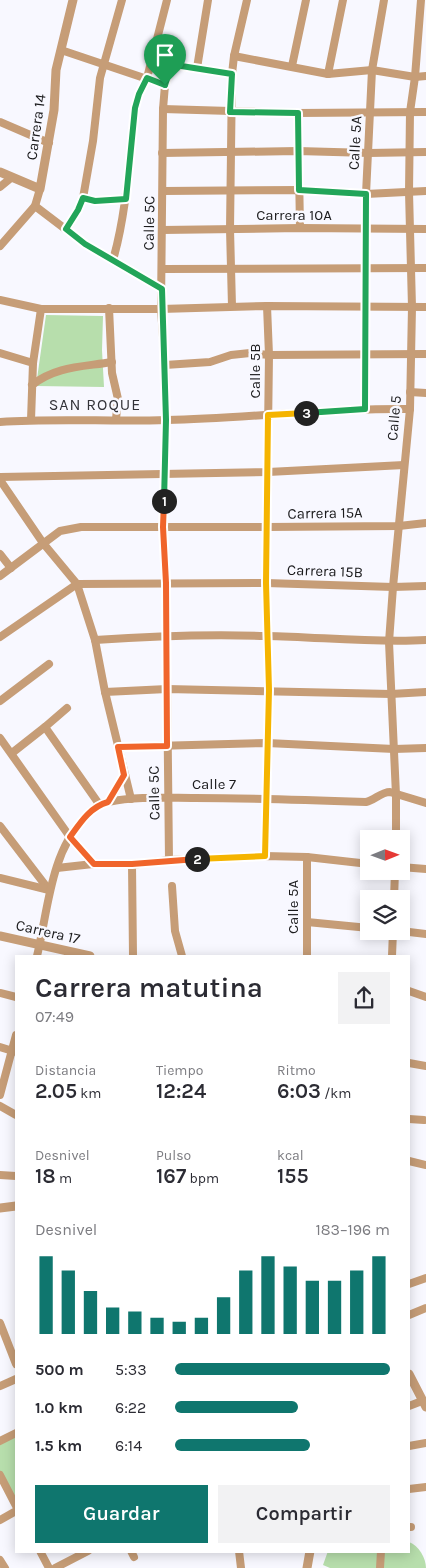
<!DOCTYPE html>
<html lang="es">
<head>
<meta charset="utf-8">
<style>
	:root { --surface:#fff; --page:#f2f2f3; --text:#2b2b33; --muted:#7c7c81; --accent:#0f766e }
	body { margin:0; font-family:Karla,sans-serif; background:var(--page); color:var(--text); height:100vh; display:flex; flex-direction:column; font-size:19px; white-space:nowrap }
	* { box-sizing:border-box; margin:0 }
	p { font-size:16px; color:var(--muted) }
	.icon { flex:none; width:28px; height:28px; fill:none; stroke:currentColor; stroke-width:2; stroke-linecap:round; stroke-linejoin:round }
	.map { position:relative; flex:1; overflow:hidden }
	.drawer { position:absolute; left:15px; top:955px; width:395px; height:598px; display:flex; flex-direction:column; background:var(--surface); border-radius:0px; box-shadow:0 2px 12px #0003 }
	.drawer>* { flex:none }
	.needle { width:32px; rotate:89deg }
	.fabs { position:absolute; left:360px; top:830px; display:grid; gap:10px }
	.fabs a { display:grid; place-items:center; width:50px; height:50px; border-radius:0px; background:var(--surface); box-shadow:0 2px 12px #0003; font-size:25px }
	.pin { position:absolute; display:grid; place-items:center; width:42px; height:42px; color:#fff; margin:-51px -21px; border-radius:50% 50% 50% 0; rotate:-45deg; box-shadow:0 0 5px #0007 }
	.pin .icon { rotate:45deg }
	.km { position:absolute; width:25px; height:25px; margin:-12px; border-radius:50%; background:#222; color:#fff; font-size:14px; line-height:25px; text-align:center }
	.round { display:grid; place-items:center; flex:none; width:52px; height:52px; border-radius:0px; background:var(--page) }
	.summary { display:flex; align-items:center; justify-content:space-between; height:85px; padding:0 20px }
	h1 { font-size:28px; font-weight:600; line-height:38px }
	.stats { display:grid; grid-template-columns:repeat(3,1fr); gap:8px; height:85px; padding:5px 20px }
	.stats div { display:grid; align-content:center }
	.stats b { font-size:21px; font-weight:600 }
	.stats small { font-size:14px; font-weight:400 }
	.stats p { font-size:14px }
	.chart { height:140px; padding:10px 20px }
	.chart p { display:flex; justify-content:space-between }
	.chart svg { width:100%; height:90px; margin-top:5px; stroke:var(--accent); stroke-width:6 }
	.primary-button { display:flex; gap:10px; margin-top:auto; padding:10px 20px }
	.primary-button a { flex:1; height:58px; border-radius:0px; background:var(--accent); color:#fff; font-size:20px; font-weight:600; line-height:58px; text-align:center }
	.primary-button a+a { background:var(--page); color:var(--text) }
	ul { padding:0 20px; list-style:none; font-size:16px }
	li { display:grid; grid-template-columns:80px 60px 1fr; align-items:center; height:38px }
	li i { height:12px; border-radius:6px; background:var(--accent) }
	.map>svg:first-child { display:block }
	.green { fill:#b7deac }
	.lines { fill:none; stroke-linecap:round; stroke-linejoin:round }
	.minor { stroke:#c69d77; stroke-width:8 }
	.tertiary { stroke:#c69d77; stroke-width:9 }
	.split-1-casing { stroke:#fff; stroke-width:10 }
	.split-2-casing { stroke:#fff; stroke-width:10 }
	.split-3-casing { stroke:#fff; stroke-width:10 }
	.split-4-casing { stroke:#fff; stroke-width:10 }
	.split-1 { stroke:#22a559; stroke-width:6 }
	.split-2 { stroke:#f0652b; stroke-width:6 }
	.split-3 { stroke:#f5b400; stroke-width:6 }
	.split-4 { stroke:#22a559; stroke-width:6 }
	.labels { text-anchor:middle; stroke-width:5; stroke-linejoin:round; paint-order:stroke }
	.street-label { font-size:15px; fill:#1c1c1e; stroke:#f8f8ff }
	.neighbourhood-label { font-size:16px; letter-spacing:1px; fill:#323238; stroke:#f8f8ff }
</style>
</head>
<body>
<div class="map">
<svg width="426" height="1568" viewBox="0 0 426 1568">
	<rect width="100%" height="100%" fill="#f8f8ff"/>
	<g class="green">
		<path d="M46,315l57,1 -1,34 2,37 -68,-1z"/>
		<path d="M16,1433v73l-16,-31v-34z"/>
		<path d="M409,1542c10,4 17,16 17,26h-96l-7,-3 5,-14h81z"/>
	</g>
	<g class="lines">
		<g class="minor">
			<path d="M61,50l104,35"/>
			<path d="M234,56l94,18 44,-4 43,7 11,-1"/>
			<path d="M292,66l14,-66"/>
			<path d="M197,68l11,-68"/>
			<path d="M328,74l15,-74"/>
			<path d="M163,109l135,4 128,-1"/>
			<path d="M298,113l2,115"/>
			<path d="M0,122l49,21"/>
			<path d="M162,153l136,-2 71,2 57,-1"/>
			<path d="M0,187l11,-9"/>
			<path d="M163,191l136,-1 67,4 60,-3"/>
			<path d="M83,198l12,3 30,-2"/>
			<path d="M35,206l50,38 77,45"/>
			<path d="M67,229l11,-19 5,-12 10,-57 7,-63 22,-78"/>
			<path d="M162,230l138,-2 126,1"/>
			<path d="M0,246l35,-40 5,-17"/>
			<path d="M113,260c14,-49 16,-101 22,-152l4,-14 8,-16 20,-78"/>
			<path d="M162,269l264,-1"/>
			<path d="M0,300l41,9h120l106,-3 159,1"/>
			<path d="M232,306l-2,-77 2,-155 2,-18 13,-56"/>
			<path d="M109,308l3,65 6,26 -2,20"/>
			<path d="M0,353l33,10"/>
			<path d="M165,365l45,-3 21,-7 19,-2 19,2 157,-1"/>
			<path d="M32,385c24,-19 50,-18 80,-23"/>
			<path d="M410,392l16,1"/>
			<path d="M365,409l1,-215 6,-124 12,-70"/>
			<path d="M31,420l2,-57 8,-54"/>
			<path d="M0,422c56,-4 111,0 167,-2 81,-2 162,-12 243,-11"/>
			<path d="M0,477l268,-5 136,-7"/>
			<path d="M0,480l43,63 34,41 18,56 10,52 26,107"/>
			<path d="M0,554l11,14"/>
			<path d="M0,576l60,-45 21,-4h186l132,-1 27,-3"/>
			<path d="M0,637l77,-53 189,-1 127,4 33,-1"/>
			<path d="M95,640c57,-4 114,-6 171,-4 54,1 107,7 160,4"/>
			<path d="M105,692l62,-3 224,5 35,-2"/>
			<path d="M0,701l49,-37"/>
			<path d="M45,727l54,77"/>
			<path d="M0,738l70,99 23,27"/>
			<path d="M118,747l149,-4 127,6 32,-1"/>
			<path d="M12,753l33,-26 22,-19"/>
			<path d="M108,802l17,-27"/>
			<path d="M0,826l49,64"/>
			<path d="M396,839v-44l-7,-153 4,-55 17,-178 2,-102 -3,-115 1,-80 5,-35 6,-77"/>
			<path d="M265,856l4,-166 -3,-107 3,-228 -2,-49"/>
			<path d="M169,860l-3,-277 -3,-56 3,-107 -1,-55 -4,-56 2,-200 2,-24 6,-19 26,2 35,6"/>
			<path d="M132,865l1,91"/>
			<path d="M401,867l25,2"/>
			<path d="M57,868l36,-4 39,1 37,-5 96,-4 42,1 62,7"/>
			<path d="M0,878l49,12"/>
			<path d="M172,886l3,45 7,25"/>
			<path d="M394,899l1,-28"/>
			<path d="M307,922l62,6"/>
			<path d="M401,931l25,3"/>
			<path d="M37,956c11,-45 13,-102 47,-138 6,-7 15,-15 24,-16 28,-6 59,-4 87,-4 57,0 114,2 171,4 9,-2 15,-10 24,-10l36,11"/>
			<path d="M307,956v-99"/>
			<path d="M392,956l1,-25"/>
			<path d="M409,991l17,6"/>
			<path d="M0,993l16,4"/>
			<path d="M0,1047l16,5"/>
			<path d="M409,1063l17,3"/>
			<path d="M0,1095l16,-60"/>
			<path d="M0,1106l16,9"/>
			<path d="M409,1119l15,1"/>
			<path d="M409,1161l17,4"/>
			<path d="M0,1175l16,1"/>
			<path d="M409,1284l17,-6"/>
			<path d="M409,1315l17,-7"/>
			<path d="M0,1323l16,41"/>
			<path d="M0,1386l16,-7"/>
			<path d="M409,1406l13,-5"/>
			<path d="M0,1441l16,-8"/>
			<path d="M409,1446l17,-3"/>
			<path d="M0,1475l16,31"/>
			<path d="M409,1489l17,-2"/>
			<path d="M0,1520l16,-9"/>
			<path d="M409,1527h2"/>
			<path d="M40,1551l9,17"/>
			<path d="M131,1551l3,6"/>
			<path d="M239,1551l2,17"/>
			<path d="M0,1560l5,8"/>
			<path d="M55,1568l33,-17"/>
			<path d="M380,1568l1,-17"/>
		</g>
		<g class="tertiary">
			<path d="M0,172l40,17 14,-79 2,-40 17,-70"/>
			<path d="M0,936l90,20"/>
			<path d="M0,1208l16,-2"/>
			<path d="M409,1374l17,33"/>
			<path d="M307,1568l3,-17"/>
		</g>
	</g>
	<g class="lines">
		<g class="split-1-casing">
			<path id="split-1" d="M164,501l2,-81 -4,-131 -77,-45 -19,-15 12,-19 5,-12 12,3 31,-2 9,-91 4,-14 8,-16 18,7"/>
		</g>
		<g class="split-2-casing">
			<path id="split-2" d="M164,501l-1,26 3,56 1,163 -49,1 6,28 -16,27c-18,5 -28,21 -38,35l24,27h38l65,-5"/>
		</g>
		<g class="split-3-casing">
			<path id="split-3" d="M197,859l68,-3 4,-166 -3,-107 2,-168 38,-2"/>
		</g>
		<g class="split-4-casing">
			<path id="split-4" d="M165,85l6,-19 4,-1 57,9 -2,38 68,1 1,77 67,4 -1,215 -59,4"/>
		</g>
		<use href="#split-1" class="split-1"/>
		<use href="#split-2" class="split-2"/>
		<use href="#split-3" class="split-3"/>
		<use href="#split-4" class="split-4"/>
	</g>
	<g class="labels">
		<g class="street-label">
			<text transform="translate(36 127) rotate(-82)" y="5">Carrera 14</text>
			<text transform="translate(355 143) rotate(-87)" y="5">Calle 5A</text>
			<text x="294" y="220">Carrera 10A</text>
			<text transform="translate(149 223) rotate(-89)" y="5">Calle 5C</text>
			<text transform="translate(255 371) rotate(-90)" y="5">Calle 5B</text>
			<text transform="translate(394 418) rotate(-85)" y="5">Calle 5</text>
			<text transform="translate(325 513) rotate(-1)" y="5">Carrera 15A</text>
			<text transform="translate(325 571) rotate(2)" y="5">Carrera 15B</text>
			<text x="214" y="789">Calle 7</text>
			<text transform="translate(154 793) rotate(-91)" y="5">Calle 5C</text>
			<text transform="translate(293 907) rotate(-90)" y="5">Calle 5A</text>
			<text transform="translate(48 932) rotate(13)" y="5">Carrera 17</text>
		</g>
		<g class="neighbourhood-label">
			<text x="95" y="410">SAN ROQUE</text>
		</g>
	</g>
</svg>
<div class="fabs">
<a><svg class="needle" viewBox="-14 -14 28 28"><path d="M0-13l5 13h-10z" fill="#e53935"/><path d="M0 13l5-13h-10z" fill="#7c7c81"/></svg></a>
<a><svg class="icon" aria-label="layers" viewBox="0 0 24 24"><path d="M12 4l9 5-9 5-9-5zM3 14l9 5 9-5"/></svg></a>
</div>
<div class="pin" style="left:165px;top:85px;background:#1e9e55"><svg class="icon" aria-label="arrive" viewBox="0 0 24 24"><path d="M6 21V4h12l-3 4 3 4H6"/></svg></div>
<b class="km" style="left:164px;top:501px">1</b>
<b class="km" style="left:197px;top:859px">2</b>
<b class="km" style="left:306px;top:413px">3</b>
<section class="drawer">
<div class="summary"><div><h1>Carrera matutina</h1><p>07:49</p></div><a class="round"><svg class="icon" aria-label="share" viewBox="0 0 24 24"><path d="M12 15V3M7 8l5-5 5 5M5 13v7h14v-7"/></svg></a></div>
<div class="stats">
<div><p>Distancia</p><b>2.05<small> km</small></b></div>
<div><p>Tiempo</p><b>12:24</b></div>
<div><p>Ritmo</p><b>6:03<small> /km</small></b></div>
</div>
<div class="stats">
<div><p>Desnivel</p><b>18<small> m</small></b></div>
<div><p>Pulso</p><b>167<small> bpm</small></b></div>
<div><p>kcal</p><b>155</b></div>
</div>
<div class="chart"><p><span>Desnivel</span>183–196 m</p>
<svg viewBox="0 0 160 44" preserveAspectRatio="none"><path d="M5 44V6M15 44V13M25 44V23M35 44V31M45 44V33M55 44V36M65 44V38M75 44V36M85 44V26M95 44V13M105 44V6M115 44V11M125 44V18M135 44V18M145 44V13M155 44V6"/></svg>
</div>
<ul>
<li><b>500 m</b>5:33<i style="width:100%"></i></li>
<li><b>1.0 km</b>6:22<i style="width:57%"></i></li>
<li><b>1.5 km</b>6:14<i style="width:63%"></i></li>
</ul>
<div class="primary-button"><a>Guardar</a><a>Compartir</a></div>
</section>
</div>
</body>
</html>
